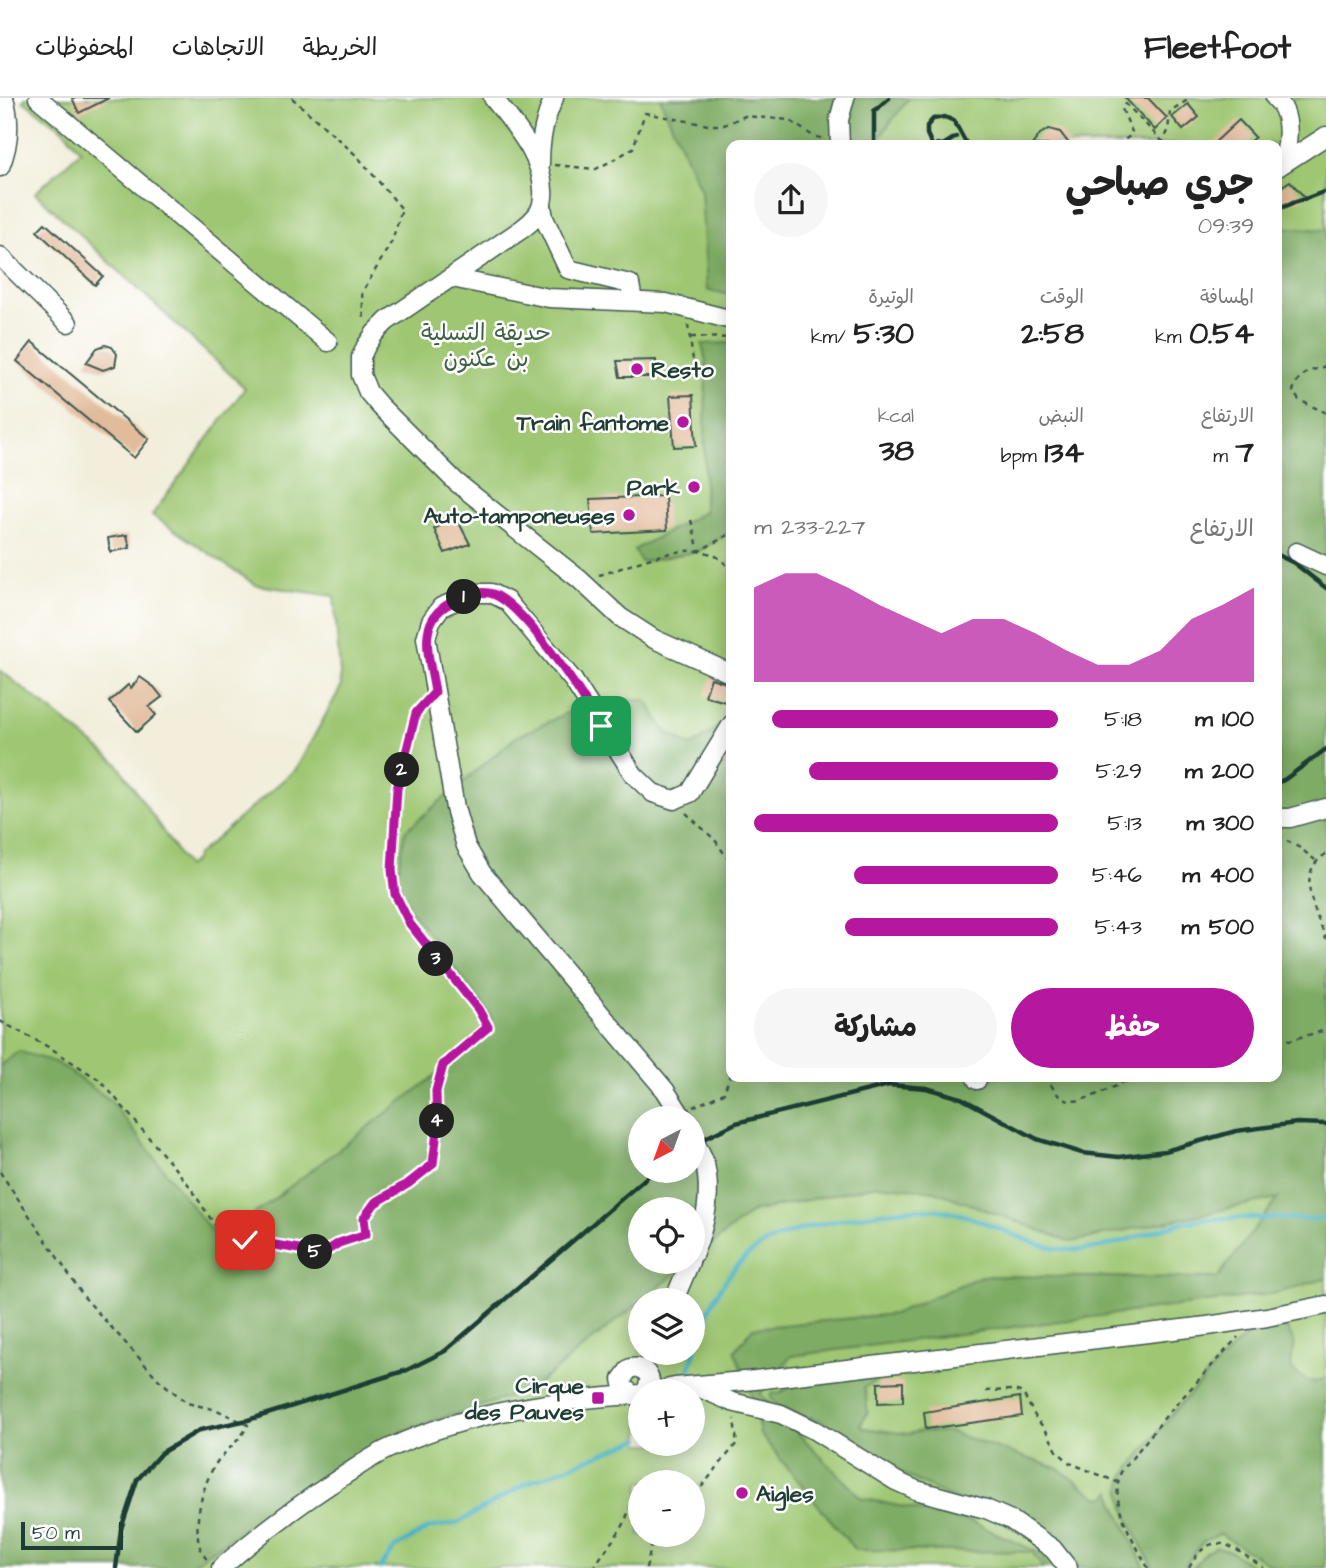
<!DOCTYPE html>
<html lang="ar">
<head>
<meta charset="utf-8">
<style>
	:root { --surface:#fff; --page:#f6f6f6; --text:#222; --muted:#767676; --line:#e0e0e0; --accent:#b5179e }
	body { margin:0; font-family:"Architects Daughter","Playpen Sans Arabic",sans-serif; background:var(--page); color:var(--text); direction:rtl; height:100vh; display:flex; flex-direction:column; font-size:26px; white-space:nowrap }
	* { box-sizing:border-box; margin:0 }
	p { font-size:23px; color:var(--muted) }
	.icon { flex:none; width:38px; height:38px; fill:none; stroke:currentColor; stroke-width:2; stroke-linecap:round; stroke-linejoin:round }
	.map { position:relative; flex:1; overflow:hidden; direction:ltr }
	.details { position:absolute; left:726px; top:42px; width:556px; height:942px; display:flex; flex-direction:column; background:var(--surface); border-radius:14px; box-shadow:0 4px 18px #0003; direction:rtl }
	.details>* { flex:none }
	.needle { width:46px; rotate:221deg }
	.tools { position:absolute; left:628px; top:1008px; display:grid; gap:14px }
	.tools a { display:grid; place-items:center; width:77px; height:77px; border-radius:50%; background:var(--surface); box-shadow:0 4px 18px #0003; font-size:35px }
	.scale { position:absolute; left:21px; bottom:18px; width:102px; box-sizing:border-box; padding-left:7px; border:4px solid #1f3d34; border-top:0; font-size:19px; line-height:24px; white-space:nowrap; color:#1f3d34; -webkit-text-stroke:5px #fff; paint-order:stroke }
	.pin { position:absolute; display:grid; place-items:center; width:60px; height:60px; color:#fff; margin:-30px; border-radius:14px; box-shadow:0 4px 10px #0006 }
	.km { position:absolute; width:35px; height:35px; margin:-18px; border-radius:50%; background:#222; color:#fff; font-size:19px; line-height:35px; text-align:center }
	.round { display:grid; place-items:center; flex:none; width:74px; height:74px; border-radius:37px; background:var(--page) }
	.overview { display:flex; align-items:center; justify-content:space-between; height:119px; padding:0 28px }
	h1 { font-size:38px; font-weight:700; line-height:52px }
	.figures { display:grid; grid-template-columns:repeat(3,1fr); gap:10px; height:119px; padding:7px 28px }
	.figures div { display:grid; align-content:center }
	.figures b { font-size:30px; font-weight:700 }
	.figures small { font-size:19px; font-weight:400 }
	.figures p { font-size:19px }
	.chart { height:196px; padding:14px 28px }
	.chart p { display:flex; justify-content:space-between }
	.chart svg { width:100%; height:126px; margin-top:7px; fill:var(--accent); opacity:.7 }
	.button { display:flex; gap:14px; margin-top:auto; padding:14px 28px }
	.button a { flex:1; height:80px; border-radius:42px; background:var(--accent); color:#fff; font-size:28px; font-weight:700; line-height:80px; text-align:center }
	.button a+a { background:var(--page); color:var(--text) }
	ul { padding:0 28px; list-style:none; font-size:23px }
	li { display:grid; grid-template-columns:112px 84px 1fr; align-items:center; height:52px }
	li i { height:18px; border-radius:9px; background:var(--accent) }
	header { display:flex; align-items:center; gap:42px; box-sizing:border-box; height:98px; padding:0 35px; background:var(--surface); border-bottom:2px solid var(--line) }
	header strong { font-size:33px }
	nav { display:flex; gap:38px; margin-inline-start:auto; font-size:24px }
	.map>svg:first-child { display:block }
	.green { fill:#9fc773; stroke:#5f8254; stroke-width:2; fill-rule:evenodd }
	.forest { fill:#7fac65; stroke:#4f744c; stroke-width:2; fill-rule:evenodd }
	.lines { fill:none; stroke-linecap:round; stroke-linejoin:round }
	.stream { stroke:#42afbf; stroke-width:4.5 }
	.building { fill:#e2bb9b }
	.minor-casing { stroke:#3f584d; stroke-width:21 }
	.path { stroke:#3f584d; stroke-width:2.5; stroke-dasharray:5 5; stroke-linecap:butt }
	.minor { stroke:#fff; stroke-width:18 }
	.rail { stroke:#1f3d34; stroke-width:4.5 }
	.route-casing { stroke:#fff; stroke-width:14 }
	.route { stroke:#b5179e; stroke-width:9 }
	.poi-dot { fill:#b5179e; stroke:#fff; stroke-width:2.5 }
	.labels { text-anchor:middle; stroke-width:5; stroke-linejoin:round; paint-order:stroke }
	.park-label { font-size:23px; fill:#3f6044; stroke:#fff }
	.poi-label { font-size:23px; font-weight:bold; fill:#1f3d34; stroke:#fff; text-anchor:end }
</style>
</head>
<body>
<header>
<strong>Fleetfoot</strong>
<nav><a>الخريطة</a><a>الاتجاهات</a><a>المحفوظات</a></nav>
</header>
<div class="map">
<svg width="1326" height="1470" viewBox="0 0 1326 1470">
	<rect width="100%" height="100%" fill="#fff"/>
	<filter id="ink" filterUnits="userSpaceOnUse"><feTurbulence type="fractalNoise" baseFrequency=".0143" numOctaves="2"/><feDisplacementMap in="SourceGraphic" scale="14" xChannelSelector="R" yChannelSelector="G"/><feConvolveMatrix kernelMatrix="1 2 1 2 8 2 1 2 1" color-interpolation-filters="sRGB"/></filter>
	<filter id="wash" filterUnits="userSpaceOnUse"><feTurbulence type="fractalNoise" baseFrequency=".00686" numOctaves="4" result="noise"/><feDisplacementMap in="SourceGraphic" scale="28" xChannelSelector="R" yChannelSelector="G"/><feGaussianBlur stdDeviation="1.57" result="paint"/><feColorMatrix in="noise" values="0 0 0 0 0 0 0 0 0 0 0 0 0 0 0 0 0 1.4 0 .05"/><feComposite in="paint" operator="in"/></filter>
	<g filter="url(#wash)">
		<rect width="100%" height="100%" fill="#f2eedb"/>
		<path class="green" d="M25,0h1301v1470h-1326v-898l117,93 70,104 8,-7 1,-4 100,-87 45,-82 -7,-91 -78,-11 -104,-70 93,-127 -210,-195 46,-42 -18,-22 -40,-28zM732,47h546v931h-546zM640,1020h53v53h-53zM640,1111h53v53h-53zM640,1202h53v53h-53zM640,1293h53v53h-53zM640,1384h53v53h-53z"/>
		<g class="forest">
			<path d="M660,0h249l-33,44v3h-144l-1,150 -24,-5 -6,-99z"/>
			<path d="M1278,129l48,3v1048l-49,15 -486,63 -31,38 101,104 108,23 71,32 9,15h-6l-11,-16 -177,-2 -95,-116 -6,-32 -19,-51 18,-23 140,-14 88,-38 236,2 61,-80 -207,44 -136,-51 -58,-6 -125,27 -59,47v-50h-53v53h50l-160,128 -126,41 -128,76 -90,61h-186v-502l18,-15 39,12 53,37 109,141 276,-211 -5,-16 -81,-106 -12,-31 8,-46 111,-94 79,-37h51l20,32 24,14c17,-6 25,-22 41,-26l1,356h546zM640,1020h53v53h-53z"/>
			<path d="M731,245v188l-32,20 -58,11 -7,-12 70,-38 2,-151 -4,-17z"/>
			<path d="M1283,1223l12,23 -5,18 2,8 14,10 8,2 12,-3v189h-50l-56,-34 -16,7 -21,27h-30c-11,-23 -40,-68 -29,-92l54,-69 53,-58 31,-25z"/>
			<path d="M882,1273l2,5 -20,12c4,9 1,16 4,24l-7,11 2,5 45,6 13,-3 29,1 109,37 40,29 7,-1 6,-6 2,11 31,66h-67l-8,-12 -200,-98c-13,-17 -28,-27 -48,-36 -18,-8 -41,-7 -52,-26l2,-3 7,1 16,-11z"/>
			<path d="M1216,1449l14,4 26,17h-63l12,-15z"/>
		</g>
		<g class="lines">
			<g class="stream">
				<path d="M686,1285c11,-44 25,-96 61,-127 27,-24 79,-34 114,-40 31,-5 63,-11 94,-3 39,9 75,35 116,37 45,1 84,-25 128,-30 42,-5 85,0 127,-1"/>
				<path d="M380,1470l15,-20 34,-20 29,-5 69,-40 113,-44"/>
			</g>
		</g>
		<g id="blocks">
			<g class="building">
				<path d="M72,0h37l-30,15z"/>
				<path d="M1125,0h23l19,20 -12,12z"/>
				<path d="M1188,6l11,13 -16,13 -11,-13z"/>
				<path d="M1239,22l16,17 -9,8h-34z"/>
				<path d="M1049,31l11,3 10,13h-38l8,-11z"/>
				<path d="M1290,83l15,17 -27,8v-17z"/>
				<path d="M45,125l58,53 -8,9 -58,-54z"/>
				<path d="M32,244l117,97 -15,19 -117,-97z"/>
				<path d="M105,247l7,2 5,7 -2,12 -12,4 -17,-7 11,-15z"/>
				<path d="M656,262v17h-36l-3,-16z"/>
				<path d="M693,297l3,51 -22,1 -4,-51z"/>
				<path d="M665,398l2,34 -74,4 -3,-35z"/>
				<path d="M456,419l14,27 -25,9 -11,-24z"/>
				<path d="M127,437l3,13 -20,4 -2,-14z"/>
				<path d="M140,579l14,10 8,10 -13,10 7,8 -19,17 -28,-30 19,-17 3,3z"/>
				<path d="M711,580l21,7v19l-27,-8z"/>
				<path d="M903,1284v20l-25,1v-20z"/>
				<path d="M1020,1299l2,19 -96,13 -2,-17z"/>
			</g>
		</g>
	</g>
	<g filter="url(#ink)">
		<use href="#blocks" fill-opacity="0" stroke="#3f584d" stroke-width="2"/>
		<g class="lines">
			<g class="minor-casing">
				<g id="minor">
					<path d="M38,0l290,244"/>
					<path d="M493,0c23,28 57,67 49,106 -2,11 -12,19 -20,25l-135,92 -12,12 -9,13 -5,11v18l7,17 11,13 77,77 123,97 41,38 34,22 78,35"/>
					<path d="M1275,0c17,14 16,53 3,69"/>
					<path d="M840,47l-1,-25 6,-22"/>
					<path d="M540,66c0,-25 4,-44 14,-66"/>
					<path d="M0,69c9,-22 11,-45 4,-69"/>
					<path d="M1278,69l48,-31"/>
					<path d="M542,108l2,12 24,51 62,15 3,17"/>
					<path d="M0,158l68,67"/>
					<path d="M452,180l97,20 117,5 66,17"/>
					<path d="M1296,454l30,14"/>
					<path d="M1278,720h12l36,-10"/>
					<path d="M975,978l2,4"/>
					<path d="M683,1020l-18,-28 -183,-217 -16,-27 -11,-38 -29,-170 5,-17 10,-14 34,-14h16l16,8 66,79 61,95 19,18 21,7 16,-7 42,-69"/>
					<path d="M693,1041c4,8 10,16 12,25 7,30 0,63 -12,91"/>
					<path d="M674,1202l16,-38"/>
					<path d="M700,1290l32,14 49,12 33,16 82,51 20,9 70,19 25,11 42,29 15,19"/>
					<path d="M655,1293l20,-4 80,-7 452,-54 60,-9 59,-12"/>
					<path d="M640,1296l-6,1 -10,-7 -2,-9 8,-11c10,-2 17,2 20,12l-4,11"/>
					<path d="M221,1470c37,-33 77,-63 119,-90 16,-10 32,-22 50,-30 75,-35 162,-48 244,-53"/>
				</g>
			</g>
			<g class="path">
				<path d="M292,0l65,58 45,53 -10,32 -30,52 2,28"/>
				<path d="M1117,47l13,-9 2,-4 -10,-23 4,-5 37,38"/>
				<path d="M1162,47l6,-14 2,-20 21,-13"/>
				<path d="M555,67l41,4 21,-11 16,-10 12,-35 63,12h16l21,-9 44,4 24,16 11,3"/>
				<path d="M688,227l5,35"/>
				<path d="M691,239l41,1"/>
				<path d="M1326,268c-16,5 -30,8 -33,26l6,8 27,13"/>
				<path d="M691,422l8,31 33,-18"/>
				<path d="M599,477c31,-8 80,-33 112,-21 9,3 15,10 21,18"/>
				<path d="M686,715l29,27 17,25"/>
				<path d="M1278,738l22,12 15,12"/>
				<path d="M1326,756c-32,19 -10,58 0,85"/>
				<path d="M0,923l52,28 49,32 87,103 30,46 27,10 77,13 17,-10 27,-9 -2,-16 11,-15 34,-20 24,-18 4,-34 -1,-40 7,-26 45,-38 -10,-18 -68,-85 -15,-30 -3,-24 5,-81 19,-76 5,-6"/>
				<path d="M1278,941l12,1 36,-10"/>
				<path d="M1046,978c5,8 9,18 17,23 16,9 57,-16 73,-23"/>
				<path d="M693,1009l31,-14 8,-25"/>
				<path d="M0,1074l84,125 75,83 28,23 30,7 31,15c-7,14 -18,22 -28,33 -16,18 -28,67 -20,89 1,5 5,10 8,14"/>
				<path d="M986,1293l27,-1 7,2 5,5 11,21 11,14 10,19 13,12 47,19"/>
				<path d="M693,1393l6,-1 38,-47 -3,-24"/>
				<path d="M593,1470l30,-42 7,-18 10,-11"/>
				<path d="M646,1470l8,-33"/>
				<path d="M1148,1470c-14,-28 -40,-64 -27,-96l49,-61 68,-74"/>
				<path d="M1189,1470c23,-44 45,-19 75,0"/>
			</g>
			<use href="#minor" class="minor"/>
			<g class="rail">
				<path d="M937,46l6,1 13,-8"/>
				<path d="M874,47v-34l15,-13"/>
				<path d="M932,47l-5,-11v-8l6,-7 12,-2 9,4 13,24"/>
				<path d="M1278,111l48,-18"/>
				<path d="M1278,457l16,8 32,25"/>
				<path d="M1278,684l6,-2 42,-31"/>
				<path d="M693,1046l43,-21 153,-38 37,3 35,10 76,41 45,14 37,4 46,-6 71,-20 61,-8 29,1"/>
				<path d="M116,1470l5,-39 16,-49 24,-27 39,-23 48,-10 159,-50 38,-19 209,-180"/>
			</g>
		</g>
	</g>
	<g class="lines" filter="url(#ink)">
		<g class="route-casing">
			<path id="route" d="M245,1142l78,13 16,-10 27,-9 -2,-16 11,-15 34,-20 24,-19 4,-33 -1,-40 7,-26 45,-38 -10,-18 -68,-85 -15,-30 -3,-24 5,-81 19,-76 19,-21c-5,-33 -21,-73 18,-90 13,-5 26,-13 40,-8 31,11 90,102 108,132"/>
		</g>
		<use href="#route" class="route"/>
	</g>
	<g class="poi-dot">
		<circle cx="637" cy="271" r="7"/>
		<circle cx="683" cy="324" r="7"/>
		<circle cx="694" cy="389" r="7"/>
		<circle cx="629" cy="417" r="7"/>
		<rect x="591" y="1293" width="14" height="14" rx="3.5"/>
		<circle cx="742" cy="1395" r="7"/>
	</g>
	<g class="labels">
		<g class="park-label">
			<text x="486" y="242">حديقة التسلية<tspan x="486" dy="26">بن عكنون</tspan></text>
		</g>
		<g class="poi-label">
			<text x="651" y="279" text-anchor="start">Resto</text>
			<text x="669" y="332">Train fantome</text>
			<text x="680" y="397">Park</text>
			<text x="615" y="425">Auto-tamponeuses</text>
			<text x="584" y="1295">Cirque<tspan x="584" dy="26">des Pauves</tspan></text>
			<text x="756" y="1403" text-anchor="start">Aigles</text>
		</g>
	</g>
</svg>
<div class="tools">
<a><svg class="needle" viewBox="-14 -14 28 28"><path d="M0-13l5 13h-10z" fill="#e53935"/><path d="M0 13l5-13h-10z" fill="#767676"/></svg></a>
<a><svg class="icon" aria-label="locate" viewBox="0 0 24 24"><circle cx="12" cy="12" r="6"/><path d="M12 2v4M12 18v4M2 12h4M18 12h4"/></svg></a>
<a><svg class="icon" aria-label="layers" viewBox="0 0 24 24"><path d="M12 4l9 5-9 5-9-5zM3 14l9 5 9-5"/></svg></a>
<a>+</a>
<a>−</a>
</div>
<div class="scale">50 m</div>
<div class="pin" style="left:601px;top:628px;background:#1e9e55"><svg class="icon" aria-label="arrive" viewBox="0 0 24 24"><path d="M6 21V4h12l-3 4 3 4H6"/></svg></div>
<div class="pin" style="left:245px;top:1142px;background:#d93025"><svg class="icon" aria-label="check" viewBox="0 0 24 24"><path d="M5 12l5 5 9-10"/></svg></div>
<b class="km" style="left:464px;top:499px">1</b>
<b class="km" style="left:402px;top:672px">2</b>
<b class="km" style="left:436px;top:861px">3</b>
<b class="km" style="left:437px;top:1023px">4</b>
<b class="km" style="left:315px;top:1154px">5</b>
<section class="details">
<div class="overview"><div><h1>جري صباحي</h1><p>09:39</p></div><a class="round"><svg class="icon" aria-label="share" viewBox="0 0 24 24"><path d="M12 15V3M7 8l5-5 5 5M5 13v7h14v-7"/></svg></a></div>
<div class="figures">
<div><p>المسافة</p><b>0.54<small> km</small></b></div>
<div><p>الوقت</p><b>2:58</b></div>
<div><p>الوتيرة</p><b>5:30<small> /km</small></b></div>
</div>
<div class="figures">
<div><p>الارتفاع</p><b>7<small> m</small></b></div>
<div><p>النبض</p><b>134<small> bpm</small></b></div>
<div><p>kcal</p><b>38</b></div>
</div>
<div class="chart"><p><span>الارتفاع</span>227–233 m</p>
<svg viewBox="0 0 160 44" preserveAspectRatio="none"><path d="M0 44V11L10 6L20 6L30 11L40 17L50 22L60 27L70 22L80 22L90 27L100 33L110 38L120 38L130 33L140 22L150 17L160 11V44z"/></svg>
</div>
<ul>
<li><b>100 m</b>5:18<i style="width:94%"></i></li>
<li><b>200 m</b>5:29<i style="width:82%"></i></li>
<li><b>300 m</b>5:13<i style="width:100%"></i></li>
<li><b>400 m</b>5:46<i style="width:67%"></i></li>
<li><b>500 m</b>5:43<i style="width:70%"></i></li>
</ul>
<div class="button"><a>حفظ</a><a>مشاركة</a></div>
</section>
</div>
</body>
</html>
